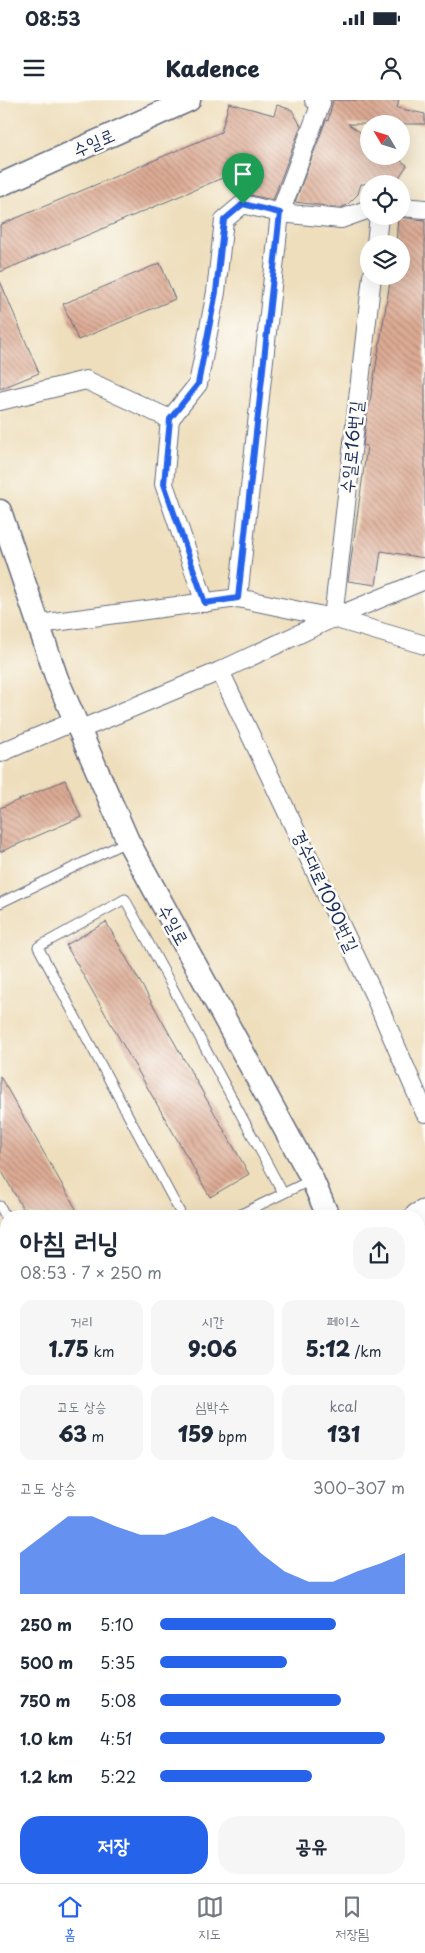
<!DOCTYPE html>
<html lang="ko">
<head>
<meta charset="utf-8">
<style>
	:root { --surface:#fff; --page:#f6f6f7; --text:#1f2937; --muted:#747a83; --line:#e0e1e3; --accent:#2563eb }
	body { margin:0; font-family:"Playpen Sans","Poor Story",sans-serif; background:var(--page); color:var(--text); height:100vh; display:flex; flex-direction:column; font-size:19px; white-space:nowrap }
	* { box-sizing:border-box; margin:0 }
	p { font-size:16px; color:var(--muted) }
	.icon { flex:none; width:28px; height:28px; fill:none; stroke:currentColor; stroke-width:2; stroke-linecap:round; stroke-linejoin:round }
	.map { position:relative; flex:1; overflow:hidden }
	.details { position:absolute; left:0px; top:1110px; width:425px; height:674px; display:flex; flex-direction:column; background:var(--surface); border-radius:20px 20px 0 0; box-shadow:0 5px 20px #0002 }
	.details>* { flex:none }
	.needle { width:32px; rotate:308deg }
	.controls { position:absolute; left:360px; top:15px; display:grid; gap:10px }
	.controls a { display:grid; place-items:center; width:50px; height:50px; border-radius:50%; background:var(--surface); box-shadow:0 5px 20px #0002; font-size:25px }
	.pin { position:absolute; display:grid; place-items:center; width:42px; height:42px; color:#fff; margin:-51px -21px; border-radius:50% 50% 50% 0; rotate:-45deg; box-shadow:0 0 5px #0007 }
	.pin .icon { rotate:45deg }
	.round { display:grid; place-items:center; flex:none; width:52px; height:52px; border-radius:20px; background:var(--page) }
	.head { display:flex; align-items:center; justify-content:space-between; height:85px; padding:0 20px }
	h1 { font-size:28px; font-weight:800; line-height:38px }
	.figures { display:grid; grid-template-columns:repeat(3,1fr); gap:8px; height:85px; padding:5px 20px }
	.figures div { display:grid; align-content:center; border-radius:12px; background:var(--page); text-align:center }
	.figures b { font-size:21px; font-weight:800 }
	.figures small { font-size:14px; font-weight:400 }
	.figures p { font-size:14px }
	.chart { height:140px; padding:10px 20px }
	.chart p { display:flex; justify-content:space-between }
	.chart svg { width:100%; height:90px; margin-top:5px; fill:var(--accent); opacity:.7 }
	.cta { display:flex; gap:10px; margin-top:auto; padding:10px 20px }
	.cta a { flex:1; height:58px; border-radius:20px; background:var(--accent); color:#fff; font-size:20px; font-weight:800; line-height:58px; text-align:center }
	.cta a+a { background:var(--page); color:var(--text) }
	ul { padding:0 20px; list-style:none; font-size:16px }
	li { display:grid; grid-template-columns:80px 60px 1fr; align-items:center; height:38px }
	li i { height:12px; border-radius:6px; background:var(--accent) }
	.status { display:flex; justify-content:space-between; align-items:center; height:35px; padding:0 25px; background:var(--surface); direction:ltr }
	.status svg { height:14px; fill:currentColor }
	header { display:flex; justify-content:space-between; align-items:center; height:65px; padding:0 20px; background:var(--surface); font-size:22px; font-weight:800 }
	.dock { display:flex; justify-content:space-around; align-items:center; height:70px; border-top:1px solid var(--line); background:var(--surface); font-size:14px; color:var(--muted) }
	.dock a { display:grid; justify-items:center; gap:2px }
	.dock .on { color:var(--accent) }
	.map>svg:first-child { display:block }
	.building { fill:url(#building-back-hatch) }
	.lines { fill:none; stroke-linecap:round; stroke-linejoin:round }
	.service-casing { stroke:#656c7f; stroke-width:11 }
	.minor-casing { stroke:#656c7f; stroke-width:20 }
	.tertiary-casing { stroke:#656c7f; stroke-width:25 }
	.primary-casing { stroke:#656c7f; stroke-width:30 }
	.service { stroke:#fff; stroke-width:9 }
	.minor { stroke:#fff; stroke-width:18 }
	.tertiary { stroke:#fff; stroke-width:22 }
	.primary { stroke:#fff; stroke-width:28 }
	.route-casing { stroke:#fff; stroke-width:10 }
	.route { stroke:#2563eb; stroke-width:6 }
	.labels { text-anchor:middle; stroke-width:5; stroke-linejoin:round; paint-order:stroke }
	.street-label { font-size:18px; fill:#1b2f5e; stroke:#fdfcf7 }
</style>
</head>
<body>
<div class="status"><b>08:53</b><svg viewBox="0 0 49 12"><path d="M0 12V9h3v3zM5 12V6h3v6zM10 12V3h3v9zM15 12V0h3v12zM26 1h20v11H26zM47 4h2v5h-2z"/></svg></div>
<header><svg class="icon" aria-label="menu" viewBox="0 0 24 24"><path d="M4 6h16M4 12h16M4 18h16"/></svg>Kadence<svg class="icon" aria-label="person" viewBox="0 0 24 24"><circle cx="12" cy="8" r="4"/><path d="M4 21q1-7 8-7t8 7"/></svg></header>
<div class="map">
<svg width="425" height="1783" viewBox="0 0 425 1783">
	<defs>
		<pattern id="building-back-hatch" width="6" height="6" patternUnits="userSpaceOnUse" patternTransform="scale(1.25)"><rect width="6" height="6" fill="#ddab94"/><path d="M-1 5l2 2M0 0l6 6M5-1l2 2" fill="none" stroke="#b28c7c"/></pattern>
	</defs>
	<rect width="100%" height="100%" fill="#fdfcf7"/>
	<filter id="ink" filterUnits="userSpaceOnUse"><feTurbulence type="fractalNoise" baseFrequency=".02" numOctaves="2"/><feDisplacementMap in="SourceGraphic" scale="10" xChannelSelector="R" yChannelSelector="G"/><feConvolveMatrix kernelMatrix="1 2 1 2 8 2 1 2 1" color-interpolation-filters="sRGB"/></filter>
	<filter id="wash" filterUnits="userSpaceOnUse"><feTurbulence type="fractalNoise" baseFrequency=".0096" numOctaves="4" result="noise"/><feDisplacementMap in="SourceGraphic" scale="20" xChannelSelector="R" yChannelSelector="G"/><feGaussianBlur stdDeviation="1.12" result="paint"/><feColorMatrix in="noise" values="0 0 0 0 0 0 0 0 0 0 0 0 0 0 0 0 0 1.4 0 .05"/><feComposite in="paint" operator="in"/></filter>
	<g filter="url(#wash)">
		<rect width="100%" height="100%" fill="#eedebc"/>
		<g id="blocks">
			<g class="building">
				<path d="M333,0h66l-2,8 28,6v10h-77l21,14v18h25l13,9 -12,19h-34l-3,10 -11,11 -7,3 -45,-6 31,-82 2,1z"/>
				<path d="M229,3l45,12 3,-10 15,5 9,16 -28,74 -28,-6 8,-29 -253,107v-47l221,-93z"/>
				<path d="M398,117l27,3v338l-44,-7 -5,34 -28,-4 19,-135 -4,-1 5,-38h1l22,-131h10v-32h-5z"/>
				<path d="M160,163l15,36 -97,41 -15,-36z"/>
				<path d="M0,181l39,92 -39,16z"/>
				<path d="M65,680l16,37 -81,35v-44z"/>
				<path d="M106,822l143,252 -39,23 -144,-252z"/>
				<path d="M0,976l80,140h-53l-27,-48z"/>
			</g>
		</g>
	</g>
	<g filter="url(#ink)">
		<use href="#blocks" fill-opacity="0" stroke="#656c7f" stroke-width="1"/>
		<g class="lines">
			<g class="service-casing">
				<g id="service">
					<path d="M0,803l128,-62"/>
					<path d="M0,1106l6,11"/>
					<path d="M182,1116l-144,-269 87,-48 158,294"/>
					<path d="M237,1116l74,-36"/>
				</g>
			</g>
			<g class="minor-casing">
				<g id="minor">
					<path d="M401,107l24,2"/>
					<path d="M376,144l3,-28"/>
					<path d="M0,301l86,-21 84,39"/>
					<path d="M238,498l42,-385 41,-110 -7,-3"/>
					<path d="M205,503l-41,-119 6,-65 28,-35 18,-92 8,-72 19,-16 37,9 61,6 28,-10"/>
					<path d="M333,518l39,-342"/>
					<path d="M39,524l199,-26 95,20 92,27"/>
					<path d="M220,571l154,324 51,118"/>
					<path d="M79,630l141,-59 113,-53 92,-38"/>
					<path d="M0,653l75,-32"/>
					<path d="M0,1565l6,-2"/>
					<path d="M0,1682l6,2"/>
					<path d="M0,1752l6,20"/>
					<path d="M202,1778l1,5"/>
					<path d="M232,1778l10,5"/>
					<path d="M397,1778l1,5"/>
				</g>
			</g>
			<g class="tertiary-casing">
				<g id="tertiary">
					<path d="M0,85l189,-85"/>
					<path d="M0,411l57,168 71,162 184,338 16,37"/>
				</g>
			</g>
			<g class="primary-casing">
				<g id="primary">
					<path d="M419,1117l6,-3"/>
					<path d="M419,1157l6,-3"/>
					<path d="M0,1294l6,-3"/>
					<path d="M0,1333l6,-2"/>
				</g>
			</g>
			<use href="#service" class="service"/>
			<use href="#minor" class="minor"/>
			<use href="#tertiary" class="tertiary"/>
			<use href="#primary" class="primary"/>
		</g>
	</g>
	<g class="lines" filter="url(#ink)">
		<g class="route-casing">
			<path id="route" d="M243,104l37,9 -42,385 -33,5 -41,-119 6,-65 28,-35 18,-92 8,-72z"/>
		</g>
		<use href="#route" class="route"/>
	</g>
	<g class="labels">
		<g class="street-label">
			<text transform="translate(94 43) rotate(-24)" y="6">수일로</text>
			<text transform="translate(352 347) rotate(-84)" y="6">수일로16번길</text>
			<text transform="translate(325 791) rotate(65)" y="6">경수대로1090번길</text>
			<text transform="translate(173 825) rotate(61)" y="6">수일로</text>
		</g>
	</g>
</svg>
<div class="controls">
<a><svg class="needle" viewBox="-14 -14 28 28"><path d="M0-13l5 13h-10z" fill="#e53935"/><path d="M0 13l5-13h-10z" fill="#747a83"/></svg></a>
<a><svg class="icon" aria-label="locate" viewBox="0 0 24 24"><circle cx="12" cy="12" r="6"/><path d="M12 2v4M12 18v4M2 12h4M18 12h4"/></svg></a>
<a><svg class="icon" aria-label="layers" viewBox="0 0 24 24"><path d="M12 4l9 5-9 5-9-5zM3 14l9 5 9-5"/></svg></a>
</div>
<div class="pin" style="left:243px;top:104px;background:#1e9e55"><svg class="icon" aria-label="arrive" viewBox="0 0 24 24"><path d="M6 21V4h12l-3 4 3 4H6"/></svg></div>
<section class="details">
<div class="head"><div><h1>아침 러닝</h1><p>08:53 · 7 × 250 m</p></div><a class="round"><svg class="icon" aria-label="share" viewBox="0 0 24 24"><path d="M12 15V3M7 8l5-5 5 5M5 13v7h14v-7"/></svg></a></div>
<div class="figures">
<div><p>거리</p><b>1.75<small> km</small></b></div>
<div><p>시간</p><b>9:06</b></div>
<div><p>페이스</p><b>5:12<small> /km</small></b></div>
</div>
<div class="figures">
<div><p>고도 상승</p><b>63<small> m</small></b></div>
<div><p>심박수</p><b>159<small> bpm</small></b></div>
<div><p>kcal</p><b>131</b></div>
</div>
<div class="chart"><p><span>고도 상승</span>300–307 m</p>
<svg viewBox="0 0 160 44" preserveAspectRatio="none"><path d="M0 44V24L10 15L20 6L30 6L40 11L50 15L60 15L70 11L80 6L90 11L100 24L110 33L120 38L130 38L140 33L150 29L160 24V44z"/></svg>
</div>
<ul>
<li><b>250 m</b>5:10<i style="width:72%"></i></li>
<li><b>500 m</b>5:35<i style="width:52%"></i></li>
<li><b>750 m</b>5:08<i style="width:74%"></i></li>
<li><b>1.0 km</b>4:51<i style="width:92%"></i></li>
<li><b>1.2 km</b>5:22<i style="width:62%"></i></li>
</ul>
<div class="cta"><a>저장</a><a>공유</a></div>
</section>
</div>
<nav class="dock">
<a class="on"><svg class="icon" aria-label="home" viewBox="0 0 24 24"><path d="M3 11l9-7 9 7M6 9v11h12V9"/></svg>홈</a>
<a><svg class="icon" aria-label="map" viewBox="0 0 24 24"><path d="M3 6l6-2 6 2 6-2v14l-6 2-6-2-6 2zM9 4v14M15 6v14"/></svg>지도</a>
<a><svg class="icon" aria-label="saved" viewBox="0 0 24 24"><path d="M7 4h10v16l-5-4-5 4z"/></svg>저장됨</a>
</nav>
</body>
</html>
